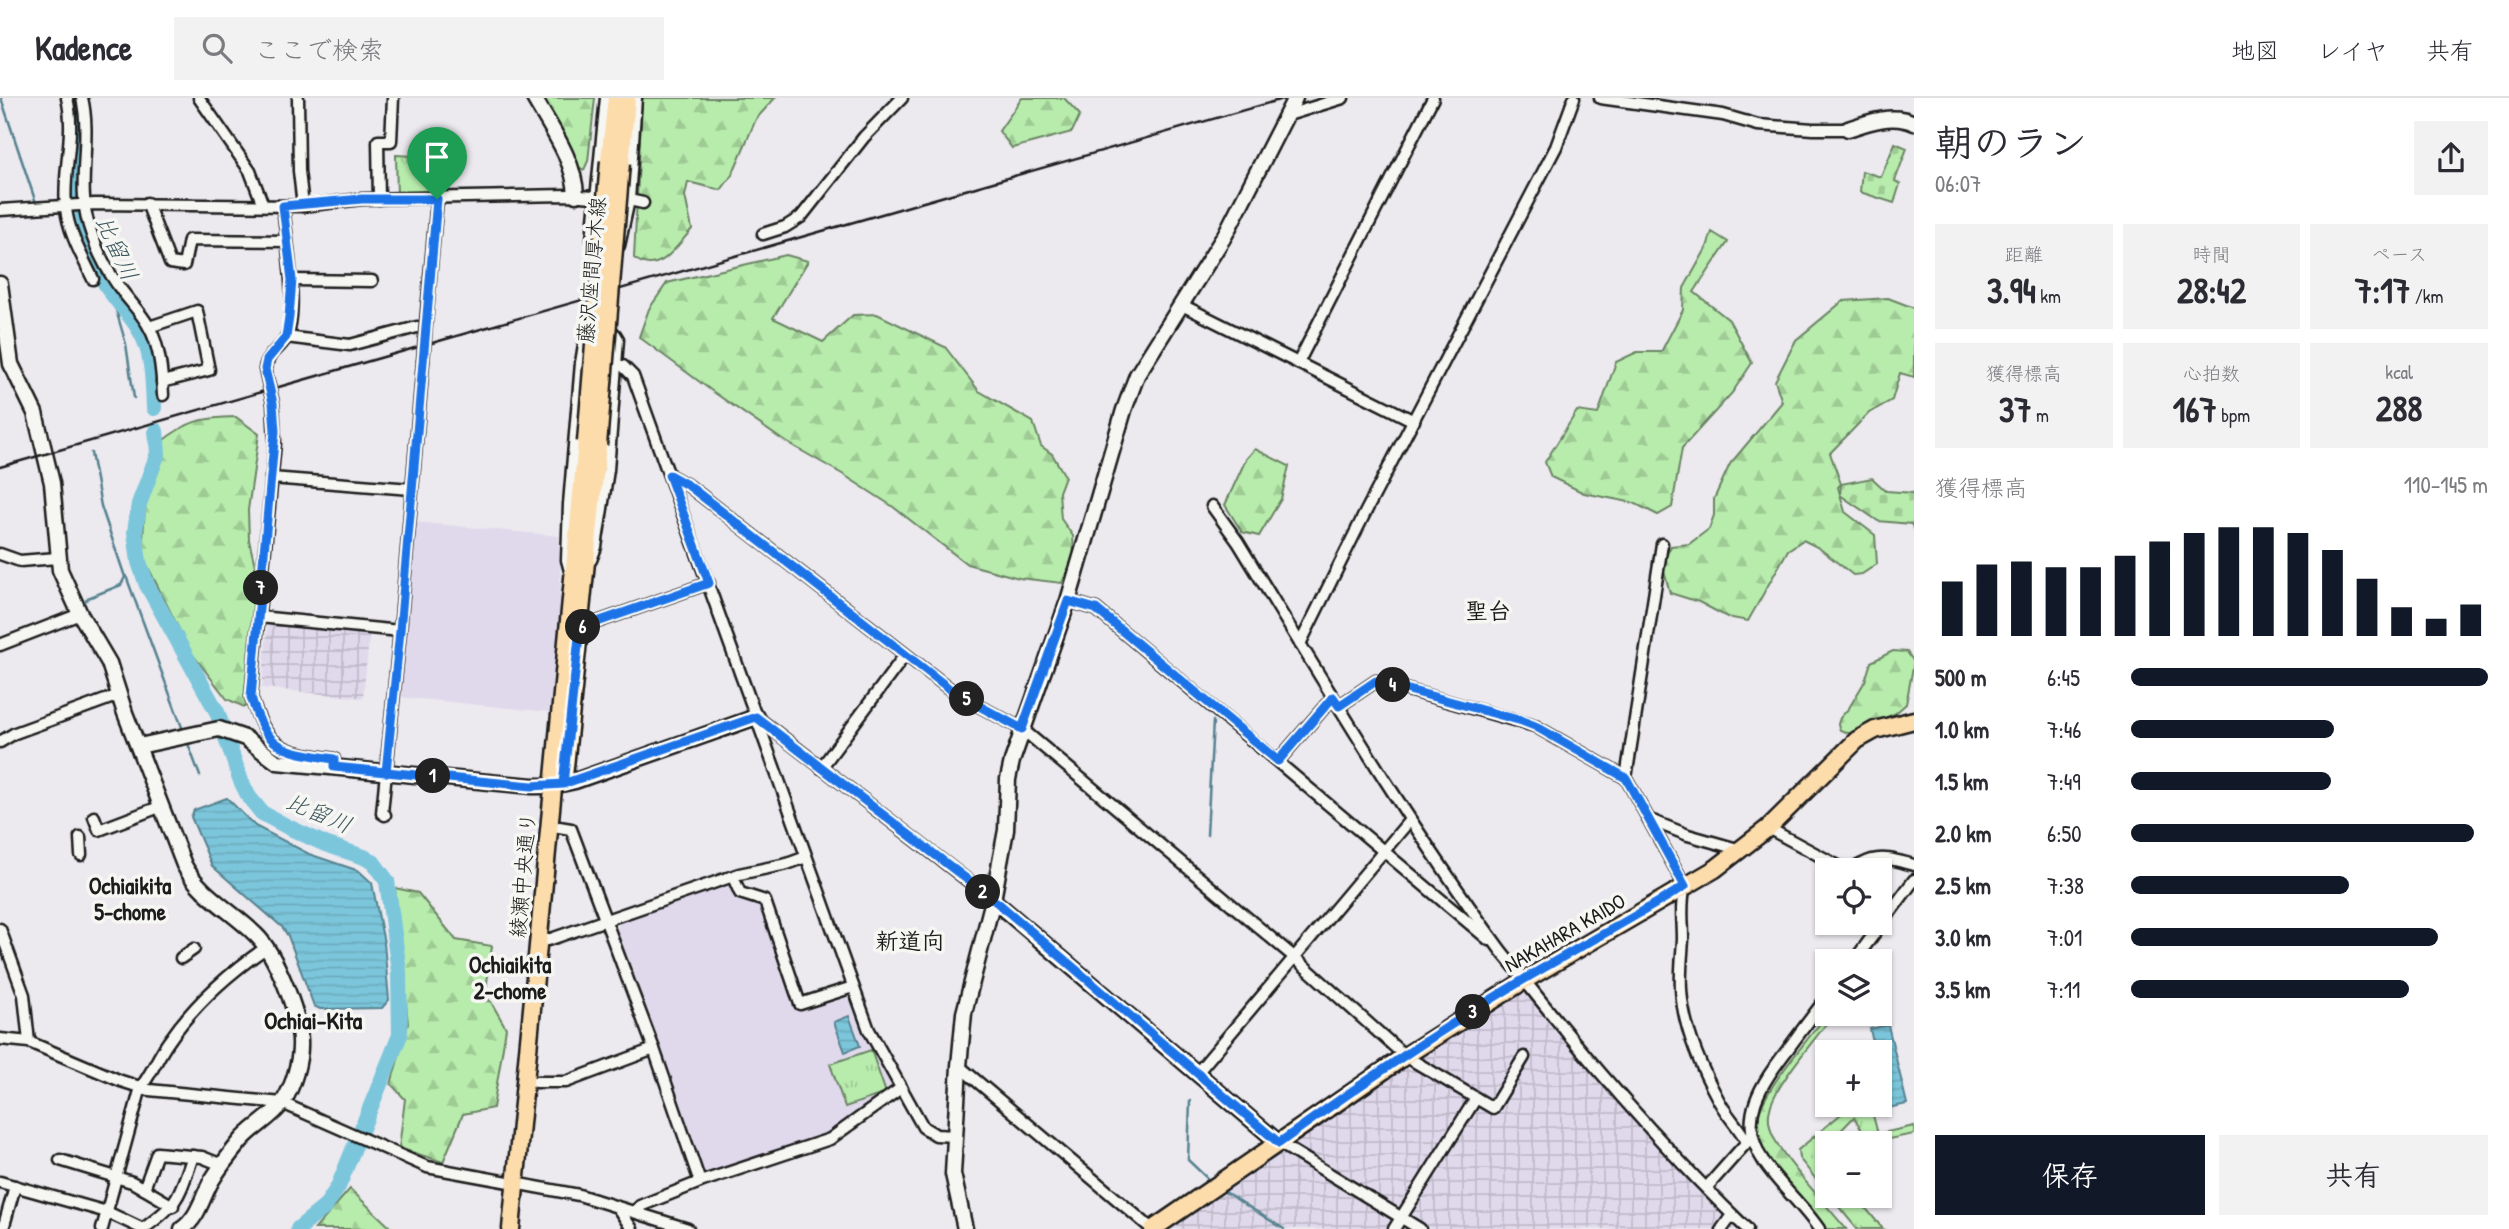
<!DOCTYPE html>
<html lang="ja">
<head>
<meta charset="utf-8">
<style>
	:root { --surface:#fff; --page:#f2f2f3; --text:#2b2b33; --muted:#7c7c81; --line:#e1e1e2; --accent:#111827 }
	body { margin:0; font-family:"Patrick Hand","Klee One",sans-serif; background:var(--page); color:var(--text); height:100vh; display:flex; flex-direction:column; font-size:26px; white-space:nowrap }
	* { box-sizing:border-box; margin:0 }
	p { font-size:23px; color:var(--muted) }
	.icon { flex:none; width:38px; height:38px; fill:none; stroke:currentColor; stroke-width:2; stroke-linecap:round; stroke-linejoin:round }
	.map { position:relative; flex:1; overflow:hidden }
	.panel { display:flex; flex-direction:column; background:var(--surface); width:595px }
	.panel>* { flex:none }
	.buttons { position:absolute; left:1815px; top:760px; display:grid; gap:14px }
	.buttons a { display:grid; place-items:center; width:77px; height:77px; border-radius:0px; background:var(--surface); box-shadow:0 2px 5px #0004; font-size:35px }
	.pin { position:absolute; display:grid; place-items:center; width:60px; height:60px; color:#fff; margin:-72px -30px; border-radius:50% 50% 50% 0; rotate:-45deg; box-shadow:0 0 7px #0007 }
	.pin .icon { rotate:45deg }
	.km { position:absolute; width:35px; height:35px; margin:-18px; border-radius:50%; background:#222; color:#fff; font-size:19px; line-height:35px; text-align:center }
	.round { display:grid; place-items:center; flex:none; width:74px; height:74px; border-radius:0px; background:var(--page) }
	.head { display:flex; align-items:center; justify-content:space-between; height:119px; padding:0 21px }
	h1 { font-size:38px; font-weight:700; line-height:52px }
	.metrics { display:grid; grid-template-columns:repeat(3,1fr); gap:10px; height:119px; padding:7px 21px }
	.metrics div { display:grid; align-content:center; border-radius:0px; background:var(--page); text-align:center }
	.metrics b { font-size:35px; font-weight:700 }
	.metrics small { font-size:19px; font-weight:400 }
	.metrics p { font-size:19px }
	.chart { height:196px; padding:14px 21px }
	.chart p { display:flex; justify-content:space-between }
	.chart svg { width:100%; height:126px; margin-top:7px; stroke:var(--accent); stroke-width:6 }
	.action { display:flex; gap:14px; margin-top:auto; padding:14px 21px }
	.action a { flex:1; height:80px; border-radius:0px; background:var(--accent); color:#fff; font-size:28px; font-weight:700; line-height:80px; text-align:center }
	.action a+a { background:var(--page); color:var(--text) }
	ul { padding:0 21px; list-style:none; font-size:23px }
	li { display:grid; grid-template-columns:112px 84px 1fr; align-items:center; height:52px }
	li i { height:18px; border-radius:9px; background:var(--accent) }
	header { display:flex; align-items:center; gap:42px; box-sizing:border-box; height:98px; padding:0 35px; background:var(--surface); border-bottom:2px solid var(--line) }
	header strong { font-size:33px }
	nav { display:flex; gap:38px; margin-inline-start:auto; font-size:24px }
	.search { width:490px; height:63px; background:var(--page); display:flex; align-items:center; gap:18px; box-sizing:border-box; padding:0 24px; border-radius:0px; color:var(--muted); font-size:26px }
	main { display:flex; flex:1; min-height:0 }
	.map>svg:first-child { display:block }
	.built { fill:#e0d9ec }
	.industrial { fill:url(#industrial-grid) }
	.grass { fill:url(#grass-tufts); stroke:#6a8464; stroke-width:2 }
	.forest { fill:url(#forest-firs); stroke:#6a8464; stroke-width:2 }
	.cemetery { fill:url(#cemetery-stones); stroke:#6a8464; stroke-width:2 }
	.water { fill:url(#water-rules); stroke:#56828f; stroke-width:2 }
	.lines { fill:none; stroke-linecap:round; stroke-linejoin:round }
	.stream { stroke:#56828f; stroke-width:2.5 }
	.river { stroke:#7cc6dc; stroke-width:16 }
	.street-casing { stroke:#1c1c1c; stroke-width:15 }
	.secondary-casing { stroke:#1c1c1c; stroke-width:19 }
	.primary-casing { stroke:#1c1c1c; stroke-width:21 }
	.street { stroke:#f6f6f2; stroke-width:10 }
	.secondary { stroke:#f6f6f2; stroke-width:14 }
	.primary { stroke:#fddcac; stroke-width:16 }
	.rail { stroke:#1c1c1c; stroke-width:2.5 }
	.street-bridge-casing { stroke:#1c1c1c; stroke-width:15; stroke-linecap:butt }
	.primary-bridge-casing { stroke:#1c1c1c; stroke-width:21; stroke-linecap:butt }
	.street-bridge { stroke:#f6f6f2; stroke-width:10 }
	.primary-bridge { stroke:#fddcac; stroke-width:16 }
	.route-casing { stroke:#fff; stroke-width:14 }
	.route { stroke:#1a73e8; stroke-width:9 }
	.labels { text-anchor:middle; stroke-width:7; stroke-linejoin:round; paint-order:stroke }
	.street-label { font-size:21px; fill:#1c1c1c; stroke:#f6f6f2 }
	.water-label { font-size:23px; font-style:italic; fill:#3e585f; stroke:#f6f6f2 }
	.neighbourhood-label { font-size:23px; font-weight:bold; fill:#1c1c1c; stroke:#f6f6f2 }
	.quarter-label { font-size:24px; font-weight:bold; fill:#1c1c1c; stroke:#f6f6f2 }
</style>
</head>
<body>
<header>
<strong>Kadence</strong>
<div class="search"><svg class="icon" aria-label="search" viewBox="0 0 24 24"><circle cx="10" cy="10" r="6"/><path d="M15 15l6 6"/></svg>ここで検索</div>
<nav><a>地図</a><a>レイヤ</a><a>共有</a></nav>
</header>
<main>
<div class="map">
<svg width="1914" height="1131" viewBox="0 0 1914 1131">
	<defs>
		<pattern id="industrial-grid" width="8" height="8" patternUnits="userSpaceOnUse" patternTransform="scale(1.75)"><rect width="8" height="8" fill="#e0d9ec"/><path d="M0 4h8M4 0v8" fill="none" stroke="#c0baca"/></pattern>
		<pattern id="grass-tufts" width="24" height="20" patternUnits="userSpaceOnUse" patternTransform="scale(1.75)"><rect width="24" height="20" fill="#b8ecad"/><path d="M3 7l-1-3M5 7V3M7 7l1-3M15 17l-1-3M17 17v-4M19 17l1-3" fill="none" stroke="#9eca94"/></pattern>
		<pattern id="forest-firs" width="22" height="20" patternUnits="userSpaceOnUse" patternTransform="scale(1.75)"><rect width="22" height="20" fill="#b8ecad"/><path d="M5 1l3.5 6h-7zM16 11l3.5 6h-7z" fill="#9eca94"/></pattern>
		<pattern id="cemetery-stones" width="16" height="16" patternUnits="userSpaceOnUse" patternTransform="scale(1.75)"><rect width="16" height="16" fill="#b8ecad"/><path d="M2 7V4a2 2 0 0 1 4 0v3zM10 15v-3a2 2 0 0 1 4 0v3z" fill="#9eca94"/></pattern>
		<pattern id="water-rules" width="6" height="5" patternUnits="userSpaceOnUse" patternTransform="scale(1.75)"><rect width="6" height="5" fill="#7cc6dc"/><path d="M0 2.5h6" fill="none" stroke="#6baabc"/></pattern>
	</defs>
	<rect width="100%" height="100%" fill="#ece9ef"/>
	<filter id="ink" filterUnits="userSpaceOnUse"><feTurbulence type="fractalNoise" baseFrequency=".0143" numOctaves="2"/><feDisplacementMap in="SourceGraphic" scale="14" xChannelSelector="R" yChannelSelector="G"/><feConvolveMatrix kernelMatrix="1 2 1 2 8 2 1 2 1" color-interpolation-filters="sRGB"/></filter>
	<g filter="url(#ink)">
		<g class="built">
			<path d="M415,424l144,14 2,66 -12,110 -149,-15 -2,-6z"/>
			<path d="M726,786l9,3 30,21 33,103 43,-16 10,5 11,30 30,51 -3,11 -62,44 -123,40 -90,-243 6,-11z"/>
		</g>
		<g class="industrial">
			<path d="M268,522l102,10 -7,68 -101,-10z"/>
			<path d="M1525,888l221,243h-315l-135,-82 -1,-7 118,-85z"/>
			<path d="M1272,1056l12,1 122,74h-239v-3z"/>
		</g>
		<g class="grass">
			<path d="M396,57l35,2 -1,39h-33z"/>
			<path d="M871,952l15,43 -41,14 -15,-43z"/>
			<path d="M1853,1006h17l8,30 36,-8v8l-45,9 -15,-26 -34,35 7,9v32l-28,-35 -1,-8z"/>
			<path d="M1829,1097h26l28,34h-26z"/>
		</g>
		<g class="forest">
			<path d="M537,0h58l-7,63 -4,9 -6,-3z"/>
			<path d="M642,0h133l-19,21 -24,56 -11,15 -33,-8 -3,14 7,33c-16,18 -33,48 -58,29z"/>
			<path d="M1022,0h42l16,17 -8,17 -60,16 -13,-17z"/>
			<path d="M1712,134l16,10 -34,50 35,28 23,43 -20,30 -50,55 -10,59 -14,8 -24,-12 -50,-10 -33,-16 -6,-15 32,-51 21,3 18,-52 21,-10h24l22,-42 1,-22 23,-41z"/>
			<path d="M786,157l22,6 -35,57 50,24 30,-27 24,-1 68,33 34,44 54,31 8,24 11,8 13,22 -6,16 2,27 12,17 1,19 -12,28 -43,-5 -52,-14 -75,-58 -48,-31 -63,-36 -69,-48 -73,-54 10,-28 18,-26z"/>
			<path d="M1888,200l26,10v69l-14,-4 -8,27 -23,13 -39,40 11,31 -3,3 7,25 30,23 2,29 -15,10 -9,1 -34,-27 -16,-8 -15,10 -40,71 -21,-4 -28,-15 -29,-9 -8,-29 9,-18 18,-2 20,-15 5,-14v-16l16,-35 52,-62 -7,-21 21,-41 47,-39z"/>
			<path d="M236,319l23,17 -11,76 1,30 11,48 -8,115 -8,4 -17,-8 -37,-48 -48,-96 3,-48 11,-35 5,-30c28,-22 40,-24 75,-25z"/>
			<path d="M1255,351l34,17 -8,33 -22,37 -17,-4 -17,-27 21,-46z"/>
			<path d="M1893,553l14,1 7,10 -8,42 -10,9 -45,21 -11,-4 -2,-6 2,-6 9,-10 16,-27 6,-19z"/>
			<path d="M395,790l23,5 38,47 36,6 -7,51 6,5 15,26 -13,80 -30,6 -20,48 -44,-14 6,-49 -14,-15 17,-60z"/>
			<path d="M1828,915l5,2c-15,21 -59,71 -63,94 -3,9 0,22 5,31 16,28 50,63 71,89h-23c-17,-25 -41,-46 -57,-72 -7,-11 -10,-28 -7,-42 5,-26 51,-78 69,-102z"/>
			<path d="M350,1091l42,40h-77z"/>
		</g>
		<g class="cemetery">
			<path d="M1895,45l12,5 -12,33 5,3 -6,19 -34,-11 2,-21 19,6z"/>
			<path d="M1872,380l14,13 28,2v36l-3,-5 -33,-3 -38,-26 1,-11z"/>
		</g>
		<g class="water">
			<path d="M227,700l28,28 54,28 50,17 13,12 12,60 5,57 -7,8 -62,1 -6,-3 -26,-70 -6,-9 -70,-61 -21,-49 3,-7z"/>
			<path d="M849,918l11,30 -15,6 -11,-30z"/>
			<path d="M1888,927l19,79 -19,4 -8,-36v-20h-5l-5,-23z"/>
		</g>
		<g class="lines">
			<g class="stream">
				<path d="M1,0l35,105"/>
				<path d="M111,195l15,51 8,54"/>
				<path d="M126,478l57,154"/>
				<path d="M84,505l4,-5 33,-13 4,-8 -24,-71 -10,-53"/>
				<path d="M187,643l13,35"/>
				<path d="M1207,737l6,-114"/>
				<path d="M1190,1003l-2,59 22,21"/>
				<path d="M1222,1092l62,39"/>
			</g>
			<g class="river">
				<path d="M74,0c10,39 -7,80 3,118 7,27 20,57 36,79 10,14 24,27 31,44 9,20 9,47 10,69"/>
				<path d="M156,333l2,22 -19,51 -4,28 4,30 8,23 70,127 24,69 8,16 13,16 26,14 37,17 39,13 9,5 14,19 12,91 1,63 -62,152 -13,20 -27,22"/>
			</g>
			<g class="street-casing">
				<g id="street">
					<path d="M67,0c9,37 -5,73 -1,110 2,24 17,50 27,71"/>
					<path d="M82,0c10,42 -6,87 7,128 6,20 16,41 28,58 10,15 24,28 32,43 11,19 13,47 14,68"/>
					<path d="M199,0l51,73 13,34"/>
					<path d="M298,0l1,73 4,35"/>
					<path d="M1600,0l123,17 35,10 55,4h35"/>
					<path d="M1288,17l55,-17"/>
					<path d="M379,101l-1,-58h13l2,-43"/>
					<path d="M147,105l23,60 14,2 5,-25 97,1"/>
					<path d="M0,112l95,-6 208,2 59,-7 207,-4 60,5 14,3"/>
					<path d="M763,136l22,-7 16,-10 63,-80 38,-39"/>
					<path d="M619,148l10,-46 7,-102"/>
					<path d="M602,153l-5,-2 -5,-9 14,-142"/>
					<path d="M292,182l80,1"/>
					<path d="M1182,207l232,116"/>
					<path d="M426,225l11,-124"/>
					<path d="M149,229l48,-16 12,59 -47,12"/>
					<path d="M286,239l64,8 67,-18"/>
					<path d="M581,265l5,-31c11,-7 27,-5 32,7l-10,131 -12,77 -5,13"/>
					<path d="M1298,265l135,-265"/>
					<path d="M265,271c2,-15 14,-19 21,-31 13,-27 0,-101 -3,-132"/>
					<path d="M273,305l2,40 -24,254c17,54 32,54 83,62v8"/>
					<path d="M669,377l20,11 266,207 67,36 272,228 111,99 71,42 -82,131"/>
					<path d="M271,380l140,11"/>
					<path d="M1212,408l26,36c84,137 166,276 261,406 8,11 18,21 26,33 69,87 142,171 222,248"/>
					<path d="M0,456l20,7 37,-3"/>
					<path d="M570,473l-3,-11 2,-56 12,-141 42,3 10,10 236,654 54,97 13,8 19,1"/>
					<path d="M1068,503l28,8 393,331"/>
					<path d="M259,519l141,14"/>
					<path d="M580,530l129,-45"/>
					<path d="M1300,546l65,-131 191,-366 18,-49"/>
					<path d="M0,547l80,-31"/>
					<path d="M1339,608l37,-25 159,45 91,52 59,108c-5,18 -2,35 -2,53 -1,17 -3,33 -2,50 2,38 20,79 38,112 8,15 20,26 28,41l-40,45"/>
					<path d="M759,621l234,181"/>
					<path d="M0,644l15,-9 104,-38"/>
					<path d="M1278,663l55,-64"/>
					<path d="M821,670l84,-113"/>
					<path d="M1626,680l36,-234"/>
					<path d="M385,717l-3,-2 18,-182 23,-269"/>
					<path d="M94,719l5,13 63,-24"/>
					<path d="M1650,722l38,15 53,15"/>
					<path d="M559,729l12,2 83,220 46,133"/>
					<path d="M1768,730l76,41c12,1 17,-6 28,-9 14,-4 29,2 42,5"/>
					<path d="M80,739l1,18"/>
					<path d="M733,779l7,16 25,8 35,103 53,-17"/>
					<path d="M0,831l24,66 5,47"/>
					<path d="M548,842l191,-66 48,-10 19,-7"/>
					<path d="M181,860l13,-9"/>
					<path d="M1854,863l60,-81"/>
					<path d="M0,941l29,3 92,39 28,9 133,13 145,64 152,28 109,34"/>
					<path d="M959,968l193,163"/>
					<path d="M1197,975l213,-253"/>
					<path d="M535,984h31l88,-33"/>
					<path d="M1476,1000l17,10 31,-51"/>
					<path d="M1279,1045l141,86"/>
					<path d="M60,1062l72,22 41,24"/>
					<path d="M0,1084l107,30 36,17c37,-27 35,-31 50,-73"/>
					<path d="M144,1091l13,-36 45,4 20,8"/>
					<path d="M618,1110l14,21"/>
					<path d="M634,1114l6,-6 60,-24 130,-43 71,-51"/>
					<path d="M3,1131l12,-43"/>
					<path d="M102,1131l39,-142c11,-14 17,-31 28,-46 26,-38 60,-68 98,-94"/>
					<path d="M1722,1131l10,-14"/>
					<path d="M1819,1131c-16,-24 -39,-43 -55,-67 -29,-43 -2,-79 24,-113 13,-18 26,-35 39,-52"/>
				</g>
			</g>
			<g class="secondary-casing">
				<g id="secondary">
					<path d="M534,0c17,30 41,63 42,97"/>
					<path d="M1848,31c20,-7 45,-16 66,-6"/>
					<path d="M0,186l11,80 24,49 17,70 8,87 20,44 29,49 16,50 59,152c16,30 48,46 72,70 20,19 43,78 44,106 1,19 -7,46 -17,61 -11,16 -31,25 -43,40 -10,12 -20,25 -28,38 -10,17 -13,37 -30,49"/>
					<path d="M139,648l80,-17 26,9 32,24 255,24h20l23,-5 181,-64"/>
					<path d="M993,802l286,243"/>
					<path d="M965,1131l-12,-55 6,-108 5,-53 29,-113 13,-70 2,-51 4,-18 56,-160 56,-191 13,-35 88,-140 70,-137"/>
				</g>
			</g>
			<g class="primary-casing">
				<g id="primary">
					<path d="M609,63l7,-63"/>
					<path d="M621,65l6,-65"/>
					<path d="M564,679l34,-332"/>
					<path d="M511,1131l75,-787"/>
					<path d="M1153,1131l252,-173 120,-76 190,-111 53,-41 89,-88 18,-10 39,-10"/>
				</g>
			</g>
			<use href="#street" class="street"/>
			<use href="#secondary" class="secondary"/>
			<use href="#primary" class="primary"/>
			<path class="rail" d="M0,369l1286,-369"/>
			<g class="street-bridge-casing">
				<g id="street-bridge">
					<path d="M423,264l3,-39"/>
					<path d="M265,271l8,34"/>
				</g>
			</g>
			<g class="primary-bridge-casing">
				<g id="primary-bridge">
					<path d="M586,344l23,-281"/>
					<path d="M598,347l23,-282"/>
				</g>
			</g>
			<use href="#street-bridge" class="street-bridge"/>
			<use href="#primary-bridge" class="primary-bridge"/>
		</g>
	</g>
	<g class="lines" filter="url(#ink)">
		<g class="route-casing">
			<path id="route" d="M437,101l-37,432 -14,141 146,14 31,-2 193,-67 243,187 280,239c79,-57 160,-113 244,-163 54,-32 109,-61 162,-94l-59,-108 -91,-52 -13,-5 -146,-40 -37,25 -6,-9 -55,64 -182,-152 -28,-8 -46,128 -67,-36 -266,-207 -20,-11 40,108 -129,45 -17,156 -31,2 -198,-19v-8c-51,-8 -67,-8 -83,-62l24,-266 -2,-28 -8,-34 2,-9 19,-23 3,-20 3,-37 -9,-74 79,-7h75"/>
		</g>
		<use href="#route" class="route"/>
	</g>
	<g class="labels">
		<g class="street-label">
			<text transform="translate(592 172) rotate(-85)" y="7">藤沢座間厚木線</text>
			<text transform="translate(523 777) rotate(-85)" y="7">綾瀬中央通り</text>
			<text transform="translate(1565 835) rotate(-30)" y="7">NAKAHARA KAIDO</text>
		</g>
		<g class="water-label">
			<text transform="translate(117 150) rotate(65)" y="8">比留川</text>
			<text transform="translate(319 715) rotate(23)" y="8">比留川</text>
		</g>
		<g class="neighbourhood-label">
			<text x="1488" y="521">聖台</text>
			<text x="130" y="796">Ochiaikita<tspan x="130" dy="26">5-chome</tspan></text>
			<text x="910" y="851">新道向</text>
			<text x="510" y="875">Ochiaikita<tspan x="510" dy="26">2-chome</tspan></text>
		</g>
		<g class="quarter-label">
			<text x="313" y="931">Ochiai-Kita</text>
		</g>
	</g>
</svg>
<div class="buttons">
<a><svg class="icon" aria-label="locate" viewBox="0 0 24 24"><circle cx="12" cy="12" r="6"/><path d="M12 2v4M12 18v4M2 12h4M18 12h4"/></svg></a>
<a><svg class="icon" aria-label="layers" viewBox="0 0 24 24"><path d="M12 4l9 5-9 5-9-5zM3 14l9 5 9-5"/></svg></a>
<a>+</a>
<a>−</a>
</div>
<div class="pin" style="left:437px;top:101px;background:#1e9e55"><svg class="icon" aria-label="arrive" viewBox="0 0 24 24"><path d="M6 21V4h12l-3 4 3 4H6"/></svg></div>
<b class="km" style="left:433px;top:678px">1</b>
<b class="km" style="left:983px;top:794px">2</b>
<b class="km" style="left:1473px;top:914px">3</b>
<b class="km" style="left:1393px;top:587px">4</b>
<b class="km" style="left:967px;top:601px">5</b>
<b class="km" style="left:583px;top:529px">6</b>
<b class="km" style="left:261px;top:490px">7</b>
</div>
<section class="panel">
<div class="head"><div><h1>朝のラン</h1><p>06:07</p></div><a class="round"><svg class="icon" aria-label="share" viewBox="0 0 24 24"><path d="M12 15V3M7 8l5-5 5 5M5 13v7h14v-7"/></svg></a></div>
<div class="metrics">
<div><p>距離</p><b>3.94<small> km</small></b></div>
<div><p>時間</p><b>28:42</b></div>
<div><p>ペース</p><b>7:17<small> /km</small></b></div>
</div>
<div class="metrics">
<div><p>獲得標高</p><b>37<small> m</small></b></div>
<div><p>心拍数</p><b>167<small> bpm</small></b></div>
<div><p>kcal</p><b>288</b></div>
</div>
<div class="chart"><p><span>獲得標高</span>110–145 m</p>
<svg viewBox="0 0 160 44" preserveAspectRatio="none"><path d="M5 44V25M15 44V19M25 44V18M35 44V20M45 44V20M55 44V16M65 44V11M75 44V8M85 44V6M95 44V6M105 44V8M115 44V14M125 44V24M135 44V34M145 44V38M155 44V33"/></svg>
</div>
<ul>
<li><b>500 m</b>6:45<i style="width:100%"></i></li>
<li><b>1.0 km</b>7:46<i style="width:57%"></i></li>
<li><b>1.5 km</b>7:49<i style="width:56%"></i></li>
<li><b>2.0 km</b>6:50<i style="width:96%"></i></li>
<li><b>2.5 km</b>7:38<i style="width:61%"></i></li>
<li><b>3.0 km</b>7:01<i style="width:86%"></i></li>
<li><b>3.5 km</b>7:11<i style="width:78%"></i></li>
</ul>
<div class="action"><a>保存</a><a>共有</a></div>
</section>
</main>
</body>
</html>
